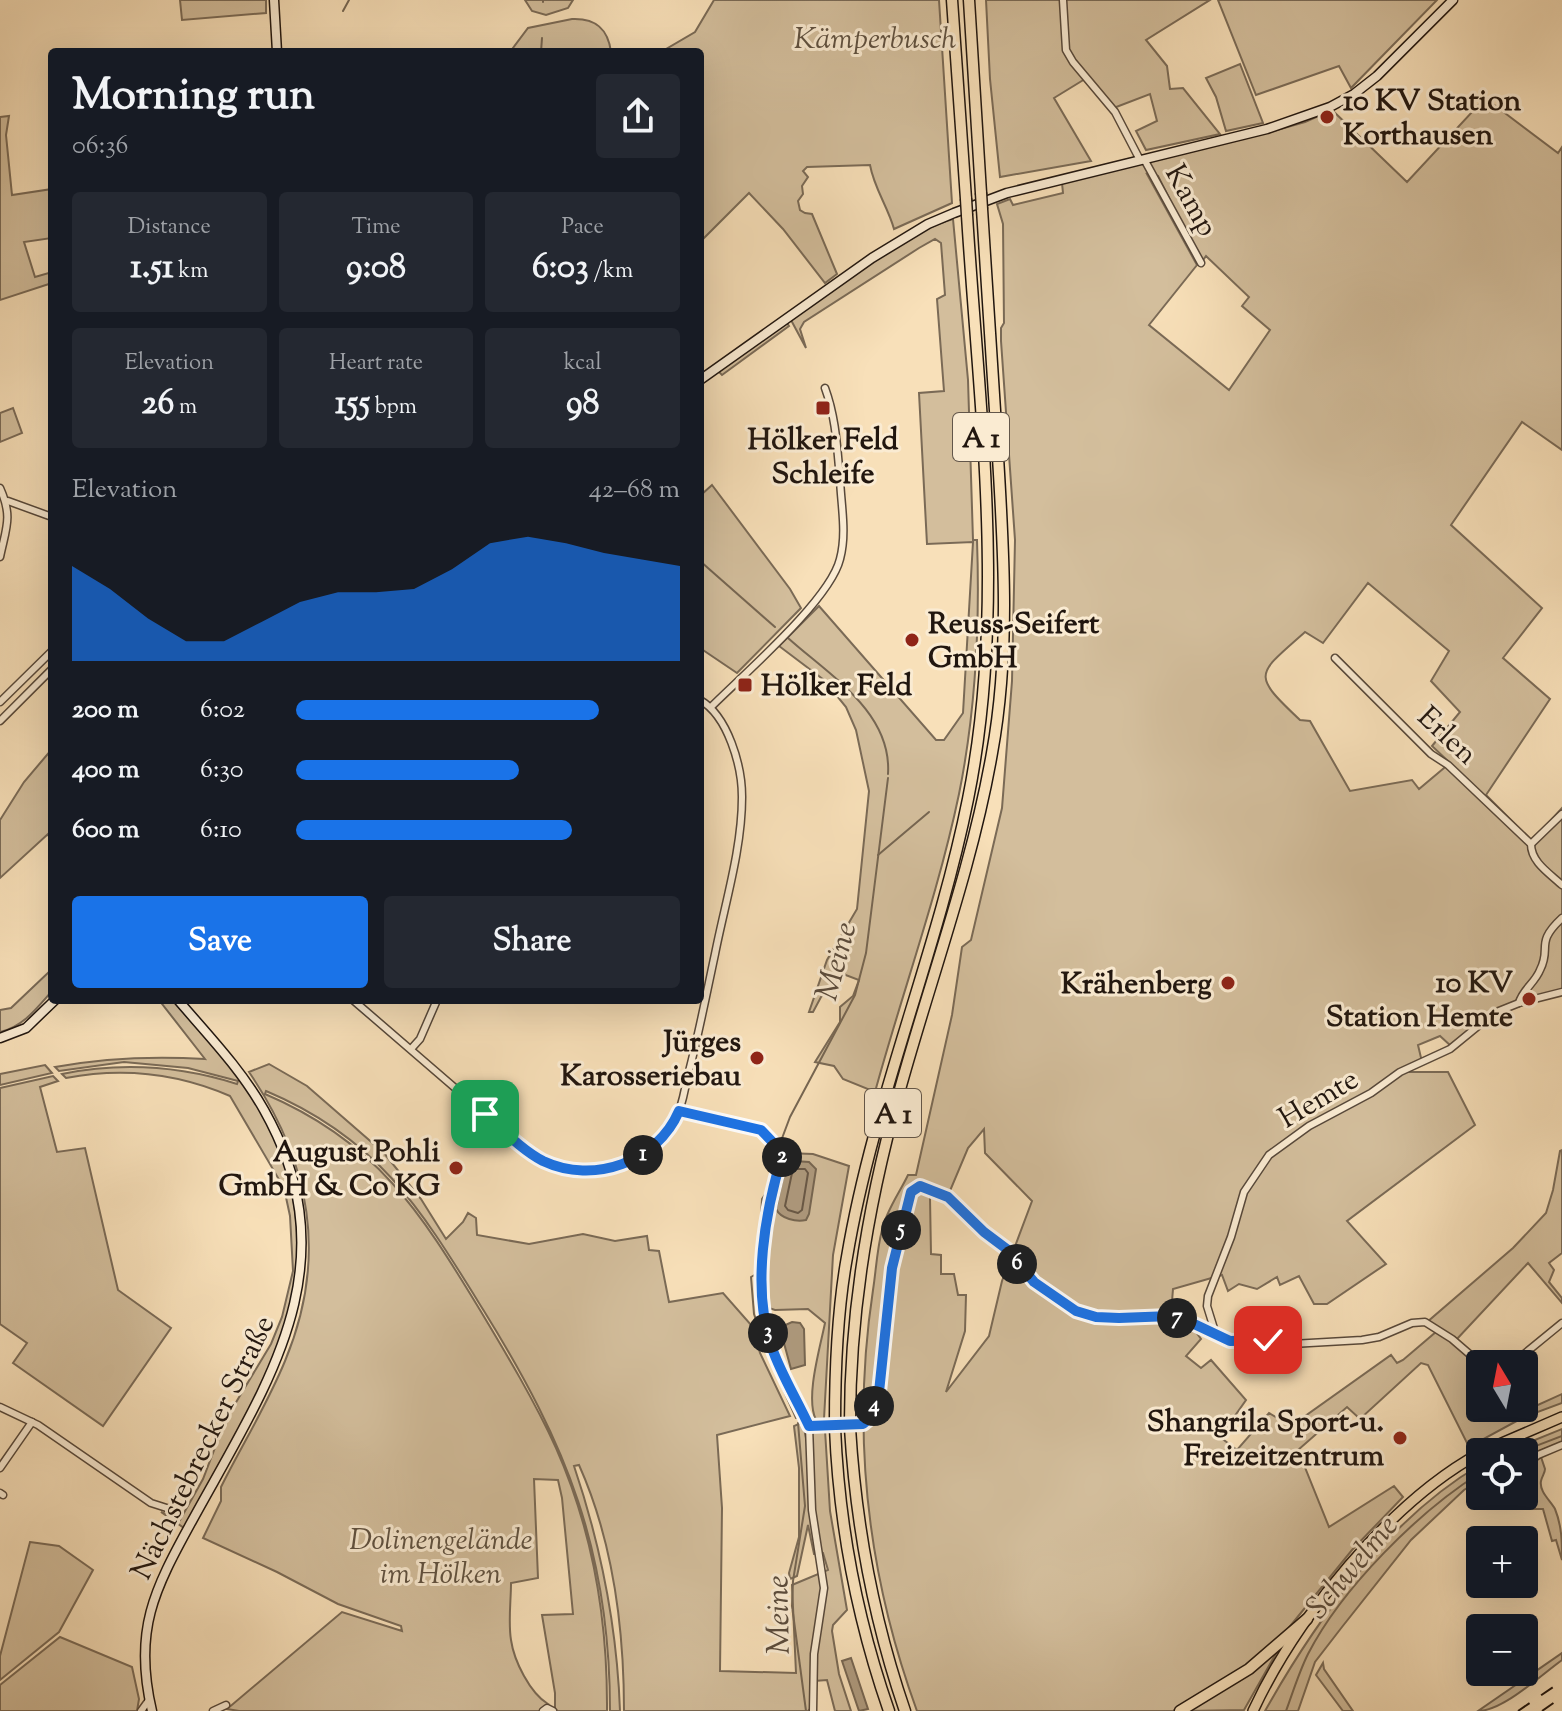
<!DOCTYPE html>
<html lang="en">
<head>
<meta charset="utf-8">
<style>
	:root { --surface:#171b24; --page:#242831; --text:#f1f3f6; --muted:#9ea1a6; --accent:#1a73e8 }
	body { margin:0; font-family:"Sorts Mill Goudy",serif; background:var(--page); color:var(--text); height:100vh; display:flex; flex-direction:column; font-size:30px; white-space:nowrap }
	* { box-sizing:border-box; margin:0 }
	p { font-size:26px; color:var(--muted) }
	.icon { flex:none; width:44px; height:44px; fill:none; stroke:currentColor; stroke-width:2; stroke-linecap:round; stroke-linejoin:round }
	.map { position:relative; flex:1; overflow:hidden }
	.sheet { position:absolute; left:48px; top:48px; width:656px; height:956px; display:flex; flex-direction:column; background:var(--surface); border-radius:8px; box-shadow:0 8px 32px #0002 }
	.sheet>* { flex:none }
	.needle { width:52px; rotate:350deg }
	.tools { position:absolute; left:1466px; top:1350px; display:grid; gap:16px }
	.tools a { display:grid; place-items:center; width:72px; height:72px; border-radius:8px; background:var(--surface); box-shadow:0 8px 32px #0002; font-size:40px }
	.pin { position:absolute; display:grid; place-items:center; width:68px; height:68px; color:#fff; margin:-34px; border-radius:16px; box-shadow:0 4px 12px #0006 }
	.km { position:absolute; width:40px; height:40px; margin:-20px; border-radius:50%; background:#222; color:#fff; font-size:22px; line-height:40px; text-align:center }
	.round { display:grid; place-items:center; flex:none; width:84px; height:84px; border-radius:8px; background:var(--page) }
	.headline { display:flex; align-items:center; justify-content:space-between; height:136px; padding:0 24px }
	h1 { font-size:44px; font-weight:700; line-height:60px }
	.stats { display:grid; grid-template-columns:repeat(3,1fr); gap:12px; height:136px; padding:8px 24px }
	.stats div { display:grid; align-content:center; border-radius:8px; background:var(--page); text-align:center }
	.stats b { font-size:34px; font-weight:700 }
	.stats small { font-size:22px; font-weight:400 }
	.stats p { font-size:22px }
	.chart { height:224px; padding:16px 24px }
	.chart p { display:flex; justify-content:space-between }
	.chart svg { width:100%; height:144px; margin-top:8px; fill:var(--accent); opacity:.7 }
	.button { display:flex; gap:16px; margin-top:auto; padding:16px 24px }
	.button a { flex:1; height:92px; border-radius:8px; background:var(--accent); color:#fff; font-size:32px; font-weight:700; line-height:92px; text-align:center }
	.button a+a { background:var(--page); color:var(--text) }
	ul { padding:0 24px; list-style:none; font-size:26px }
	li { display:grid; grid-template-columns:128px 96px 1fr; align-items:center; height:60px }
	li i { height:20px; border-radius:10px; background:var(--accent) }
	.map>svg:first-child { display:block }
	.green { fill:#d3be9c; stroke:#7a6a56; stroke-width:2; fill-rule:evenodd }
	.water { fill:#af9b7f; stroke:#766652; stroke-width:2 }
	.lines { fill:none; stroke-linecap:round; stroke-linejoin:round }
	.shore { stroke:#685847; stroke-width:2 }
	.stream { stroke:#766652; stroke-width:2 }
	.street-casing { stroke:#57483a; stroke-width:9 }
	.secondary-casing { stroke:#21160f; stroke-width:11 }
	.primary-casing { stroke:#21160f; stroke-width:12 }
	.highway-casing { stroke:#21160f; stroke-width:13 }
	.street { stroke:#faebd2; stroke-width:6 }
	.secondary { stroke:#faebd2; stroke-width:8 }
	.primary { stroke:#f8e0b9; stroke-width:9 }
	.highway { stroke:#f8e0b9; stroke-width:10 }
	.rail { stroke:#21160f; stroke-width:2; stroke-dasharray:14 14; stroke-linecap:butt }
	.highway-bridge-casing { stroke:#21160f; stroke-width:13; stroke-linecap:butt }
	.highway-bridge { stroke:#f8e0b9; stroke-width:10 }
	.route-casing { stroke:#fff; stroke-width:16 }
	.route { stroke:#1a73e8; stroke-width:10 }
	.poi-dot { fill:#8f2418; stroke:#faebd2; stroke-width:3 }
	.labels { text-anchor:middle; stroke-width:6; stroke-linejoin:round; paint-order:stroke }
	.shield { fill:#faebd2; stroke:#62564a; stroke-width:2 }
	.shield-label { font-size:28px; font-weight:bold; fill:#21160f }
	.park-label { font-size:30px; font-style:italic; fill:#5f5140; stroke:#faebd2 }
	.poi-label { font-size:30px; font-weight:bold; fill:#21160f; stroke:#faebd2; text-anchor:end }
	.street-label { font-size:30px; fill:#21160f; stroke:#faebd2 }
	.water-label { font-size:32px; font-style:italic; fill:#5a4b3c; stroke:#faebd2 }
</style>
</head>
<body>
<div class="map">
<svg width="1562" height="1711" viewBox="0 0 1562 1711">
	<rect width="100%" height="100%" fill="#f8e0b9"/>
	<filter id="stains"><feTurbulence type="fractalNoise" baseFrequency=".0025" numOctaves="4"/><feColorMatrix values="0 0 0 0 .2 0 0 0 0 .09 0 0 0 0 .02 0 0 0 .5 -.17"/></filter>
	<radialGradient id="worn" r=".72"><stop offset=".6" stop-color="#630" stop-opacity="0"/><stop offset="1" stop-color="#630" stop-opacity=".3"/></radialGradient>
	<g class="green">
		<path d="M180,0h86v13l-84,7z"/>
		<path d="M525,0h48l-5,8 -22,7 -14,-4z"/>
		<path d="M714,0h225l13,203 -58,26c-6,-22 -20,-41 -24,-64l-63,2 -4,4 5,6 -6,9 1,8 -5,7 2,9 5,3 7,1 25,60 -12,9 -42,-54 -34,-36 -49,49v-190h-39l34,-20z"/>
		<path d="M986,0h224l-64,40 21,26 3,23 13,-1 37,46 -74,16 -10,-19 21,-10 -7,-27 -39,15 -26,-30 -31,19 37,63 -91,16 -10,-98z"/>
		<path d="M1218,0h219l-86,88 -12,-22 -83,29z"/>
		<path d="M572,19c23,-1 36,9 39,33h-101l18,-24z"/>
		<path d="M1240,64l23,59 -37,8 -10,-34 -10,-19z"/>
		<path d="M1485,98l73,55 4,-6v303l-40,-28 -71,103 91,83 -39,50 47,41 -64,96 46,46 30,-33v182l-68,23 -42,34 -12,-11 -22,9 4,17 -17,10h43l27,53 -128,96 39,43 -59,40h-13l-15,-28 -19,9 -3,-8 -20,12 -18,-5 -11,7 -6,-16 -49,14 -2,25 20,11 10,14 -15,17 15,12 10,-8 35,40 -26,37 17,13 32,-37 22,13 100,-71 6,8 6,-3 34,-29 -11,-8 87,-75 33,-35 7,-23 7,-39 2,-1v103l-13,10 5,7 -5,12 13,16v5l-34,-40 -72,77 24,25v43h44v-3l5,4 33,-15v9l-38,14 -55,30 -41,-82 -7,-2 -61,56 -13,-12 -49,43 31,77 65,-41 9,11 -51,53 -65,80 -31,29 -83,52h-256c-50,-137 -66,-276 -44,-421 3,-19 4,-41 9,-60 4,-19 18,-38 26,-55h8l36,-160 10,-68 9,-7 31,-132 10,-127 3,-141 -14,-199v-13l3,-5 -1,-99 -6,-20 13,-5 3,6 50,-12 -1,-10 204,-50 39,-11 27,-12 75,72zM1147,174l11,2 43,87 5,-7 43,41 -7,9 28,24 -41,60 -80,-65 48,-60zM1368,583l81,68 -18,30 29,31 -28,34 18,17 -31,26 -7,-9 -62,11 -40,-70 -10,-1c-50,-47 -43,-45 5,-88l18,11zM984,1129l1,24 47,48 -30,80 -13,55 -43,56 19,-61 1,-36h-8l-4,-21h-13v-19l-10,-1 -1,-56 6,-7 11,7 21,-50z"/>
		<path d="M9,116l-3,19 6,60 40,-6v49l-28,4 11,35 17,-5v11l-52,17v-183z"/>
		<path d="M953,219l15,161 5,160h4c3,85 -1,170 -18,254 -21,101 -57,199 -84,298l-32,-13 -9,-13 -19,-4 25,-40v-15l13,-11 6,-16 -16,-6 -22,23 -8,15h-4l18,-52 30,-51 12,-118 -13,-61 -10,-23 -22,-27 -45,-34 40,-40 117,134h8l19,-27 10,-171 -46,2 -8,-151 25,-2 -7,-92 8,-4 -4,-52 -6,-4 -16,9 -115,74 -4,7 6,19 -15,-28c44,-31 112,-87 162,-101z"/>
		<path d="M787,323l2,3 -67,49 -4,-4z"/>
		<path d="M13,408l9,25 -22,9v-29z"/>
		<path d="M712,485l78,104 11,19 -64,65 -37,-25v-156l2,2z"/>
		<path d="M52,749v97l-4,-12 -48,44v-58l24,-38z"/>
		<path d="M52,969v22c-15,17 -29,36 -52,41v-22l11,-2z"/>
		<path d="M159,1000h14c29,34 61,67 84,104 45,73 52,161 23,240 -23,63 -64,125 -96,184l-23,-16 19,8 23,-41 23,-60 45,-75 11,-27 11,-46 -3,-55 -6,-28 -54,-92c-53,-23 -107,-29 -164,-18l-4,-4c59,-12 118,-8 175,10l1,-3 -50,-13 -64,-6 -65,9 -4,-4c49,-9 100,-11 150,-8z"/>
		<path d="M269,1064l38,22 77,67 37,46 25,40 17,-17 5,-9 8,5 1,17 52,9 54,-10 32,7 32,-5 2,14 10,1 10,51 54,-9 29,33 8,27 30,63 -73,19 5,73 -2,163 76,2 -4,-88 36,-15 -5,-17 -9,1 -6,-29 -11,51 -7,3 -1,-6 10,-36v-69l-5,-42 9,-4 3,16 13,-9 6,1 5,81 17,99 -14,15 -1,6 7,43 12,37h-16l-8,-31 -13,1 -3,27 -3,3h-184c0,-83 -11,-170 -45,-246l-5,1c27,80 43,160 46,245h-10c0,-160 -43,-266 -126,-400 -62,-100 -104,-172 -218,-220l-1,3c111,47 155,117 215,216 27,45 54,90 76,138 36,81 51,169 51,256v7h-49l-3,-2v-16l-13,-78 31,-1 -11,-116 -4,-18 -24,-1 4,99 -27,5c0,18 -3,39 0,57 3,21 19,53 37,64l-7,7h-302l-12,-2 115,-97 60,19 -1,-5 -63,-22 -61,-32 -74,-34 18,-37v-14c21,-42 46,-82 64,-126 43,-103 26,-198 -36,-289z"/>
		<path d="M45,1065l7,8 -52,12v-11z"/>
		<path d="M53,1076l5,5 -18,6 17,65 28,-4 33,142 53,38 -68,98 -90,-63 14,-20 -27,-19v-236z"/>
		<path d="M786,1153l27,1 36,12 -16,89 -9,164 -3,3 -5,-2c-11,-22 4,-72 9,-97l-17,-14 -33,1 -9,-3 2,-71z"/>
		<path d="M1562,1429v13l-38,15v-5h-19z"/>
		<path d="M1541,1457l4,12c0,4 -3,7 -4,12 -2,11 10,20 14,28 7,17 7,34 7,51l-6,-20 -4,1 -9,-32h-21c1,-18 2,-41 19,-52z"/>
		<path d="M1480,1465v15l-16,10 -53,50 -69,87 -27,35 -17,49h-33c51,-91 124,-193 215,-246z"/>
		<path d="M30,1542l29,4 34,24 -34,62 -59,48v-24z"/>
		<path d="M60,1637l72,30 7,32 -2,12h-137v-26z"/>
		<path d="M1278,1650l-34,60 -58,1z"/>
		<path d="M1562,1653v7c-21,15 -59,51 -84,51z"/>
		<path d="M1323,1663l1,6 29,42h-10l-27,-36z"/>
	</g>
	<g class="water">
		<path d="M794,1161l15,1 7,7 -7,45 -3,6c-10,2 -25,-1 -30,-11l9,-41z"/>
		<path d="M792,1322l8,1 4,6 1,36 -14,4 -10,-37v-5z"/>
		<path d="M851,1658l17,51 -9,2 -17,-50z"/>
	</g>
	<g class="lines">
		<path class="shore" d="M796,1169h9l3,4 -6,37 -4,3 -10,-3 -3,-4 7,-33z"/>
		<g class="stream">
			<path d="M543,0v2"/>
			<path d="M343,11l6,-11"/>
			<path d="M541,52l1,-14"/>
			<path d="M700,561l75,66"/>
			<path d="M788,638c41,37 104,74 100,136"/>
			<path d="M878,855l51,-43"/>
			<path d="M781,1141l9,-24 65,-122 11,-42 22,-175"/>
			<path d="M762,1338l-8,-24 -3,-37 7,-4 4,-74 6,-9 9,-39"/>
			<path d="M763,1344l33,74"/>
			<path d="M798,1423l7,83 -12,75 -1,25 14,105"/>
			<path d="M1520,1452l42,-16"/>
			<path d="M1286,1711c7,-19 13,-39 22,-57 34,-66 110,-142 172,-181"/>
		</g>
		<g class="street-casing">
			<g id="street">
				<path d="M1063,0l3,50 7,12 42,50 25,48"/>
				<path d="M1144,159l57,104"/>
				<path d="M0,488c13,29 6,40 0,69"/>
				<path d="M8,501l44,16"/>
				<path d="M1335,658l96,96 17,11 83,79c0,18 18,29 31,41"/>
				<path d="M0,702l52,-51"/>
				<path d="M711,707c33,-33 119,-107 129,-148 7,-26 1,-54 0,-80 -3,-32 -4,-61 -15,-91"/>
				<path d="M0,721l52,-52"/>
				<path d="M1531,844l31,-30"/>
				<path d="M353,1000l174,150c26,17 56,26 87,17 26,-8 48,-22 61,-47 7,-12 9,-27 12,-41 11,-41 19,-83 28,-125 10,-51 27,-105 27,-157 0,-31 -14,-81 -42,-97"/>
				<path d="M1519,1003c3,-13 16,-20 21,-33 12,-23 -6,-26 22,-52"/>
				<path d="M411,1049l9,-10 17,-39"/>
				<path d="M679,1111l82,19 22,23 -8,27 -11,57 -1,66 9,46 37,77 3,84 12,78 -10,66 -1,57"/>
				<path d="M1216,1335l-9,-29 1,-10 23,-59 13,-45 25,-37 40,-29 62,-33 29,-21 50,-23 44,-36 25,-10 43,-11"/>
				<path d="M1512,1364l50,-41"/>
				<path d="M0,1407l38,18 113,78 25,8"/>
				<path d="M809,1426l54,-2 6,-5 10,-27 13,-124 19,-76 9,-6 28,11 36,35 24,18 26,32 26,21 25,12 34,3 52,-2 59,25 38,-1 24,4 70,-4 17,-3 33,-14 13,-1 27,17 29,25"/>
				<path d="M1524,1465l14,-10 24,-10"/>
				<path d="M0,1468l32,-46"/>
				<path d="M0,1493l3,2"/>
				<path d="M141,1711l8,-11"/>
				<path d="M213,1711l13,-6"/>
				<path d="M543,1711l4,-3 6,3"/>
			</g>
		</g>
		<g class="secondary-casing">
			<g id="secondary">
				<path d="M274,0l3,52"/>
				<path d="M700,380l172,-122 56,-34 26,-11 53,-20 260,-64 63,-22 24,-13 23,-18 76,-76"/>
				<path d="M0,1038l26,-10 29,-28"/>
				<path d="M152,1711c-19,-80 2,-121 40,-190 75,-137 160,-255 72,-411 -23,-41 -56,-75 -86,-110"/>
			</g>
		</g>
		<g class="primary-casing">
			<g id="primary">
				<path d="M1481,1452l81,-35"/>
				<path d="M1253,1711c43,-93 137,-209 227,-258"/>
			</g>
		</g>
		<g class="highway-casing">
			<g id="highway">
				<path d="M952,0l14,199"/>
				<path d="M969,0l12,193"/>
				<path d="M850,1422c0,-111 19,-222 49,-329 31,-113 73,-225 93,-340 18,-98 12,-198 6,-296 -5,-83 -11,-165 -16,-248"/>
				<path d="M835,1423c0,-56 2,-111 12,-166 26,-156 90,-303 121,-458 39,-192 11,-390 -1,-584"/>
				<path d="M835,1428c4,97 22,191 54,283"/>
				<path d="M850,1428c6,98 23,190 55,283"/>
				<path d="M1180,1711l69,-42 58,-50"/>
			</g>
		</g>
		<use href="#street" class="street"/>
		<use href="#secondary" class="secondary"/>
		<use href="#primary" class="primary"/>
		<use href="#highway" class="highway"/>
		<g class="rail">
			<path d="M1518,1711l44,-30"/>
			<path d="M1542,1711l20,-14"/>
		</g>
		<g class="highway-bridge-casing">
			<g id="highway-bridge">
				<path d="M981,193l1,16"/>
				<path d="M966,199l1,16"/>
				<path d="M850,1422v6"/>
				<path d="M835,1423v5"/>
			</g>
		</g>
		<use href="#highway-bridge" class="highway-bridge"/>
	</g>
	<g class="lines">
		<g class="route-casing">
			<path id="route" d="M485,1114c18,16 37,36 58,47 51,24 114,1 136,-50l82,19 22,23c-18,58 -32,136 -11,195 9,26 25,52 37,78l54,-2 6,-5 10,-27 13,-124 19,-76 9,-6 28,11 36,35 24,18 26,32 42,29 20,6 23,1 52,-2 21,7 38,18 38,-1"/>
		</g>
		<use href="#route" class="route"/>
	</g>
	<g class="poi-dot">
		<circle cx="1327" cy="117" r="8"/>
		<rect x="815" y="400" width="16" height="16" rx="4"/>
		<circle cx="912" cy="640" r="8"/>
		<rect x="737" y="677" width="16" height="16" rx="4"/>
		<circle cx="1228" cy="983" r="8"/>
		<circle cx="1529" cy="999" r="8"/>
		<circle cx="757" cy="1058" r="8"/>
		<circle cx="456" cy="1168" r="8"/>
		<circle cx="1400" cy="1438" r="8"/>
	</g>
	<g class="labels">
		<g class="shield">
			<rect x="953" y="413" width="56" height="48" rx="6"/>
			<rect x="865" y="1089" width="56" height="48" rx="6"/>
		</g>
		<g class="shield-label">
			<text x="981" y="447">A 1</text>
			<text x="893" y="1123">A 1</text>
		</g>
		<g class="park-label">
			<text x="875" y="48">Kämperbusch</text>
			<text x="441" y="1549">Dolinengelände<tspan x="441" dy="34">im Hölken</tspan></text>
		</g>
		<g class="poi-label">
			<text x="1343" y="110" text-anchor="start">10 KV Station<tspan x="1343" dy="34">Korthausen</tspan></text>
			<text x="823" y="449" text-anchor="middle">Hölker Feld<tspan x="823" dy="34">Schleife</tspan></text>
			<text x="928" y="633" text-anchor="start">Reuss-Seifert<tspan x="928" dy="34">GmbH</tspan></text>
			<text x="761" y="695" text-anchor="start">Hölker Feld</text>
			<text x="1513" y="992">10 KV<tspan x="1513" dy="34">Station Hemte</tspan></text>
			<text x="1212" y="993">Krähenberg</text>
			<text x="741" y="1051">Jürges<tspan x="741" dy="34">Karosseriebau</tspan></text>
			<text x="440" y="1161">August Pohli<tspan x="440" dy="34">GmbH &amp; Co KG</tspan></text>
			<text x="1384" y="1431">Shangrila Sport-u.<tspan x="1384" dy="34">Freizeitzentrum</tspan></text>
		</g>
		<g class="street-label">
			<text transform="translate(1192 200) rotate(61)" y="10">Kamp</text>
			<text transform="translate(1448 735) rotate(43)" y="10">Erlen</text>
			<text transform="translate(1318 1098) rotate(-31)" y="10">Hemte</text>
			<text transform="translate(202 1447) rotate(-64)" y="10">Nächstebrecker Straße</text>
		</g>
		<g class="water-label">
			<text transform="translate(835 961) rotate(-75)" y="11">Meine</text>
			<text transform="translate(1351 1566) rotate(-50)" y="11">Schwelme</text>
			<text transform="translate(777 1615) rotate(-91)" y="11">Meine</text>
		</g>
	</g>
	<rect width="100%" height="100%" filter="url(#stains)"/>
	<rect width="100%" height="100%" fill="url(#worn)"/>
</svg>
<div class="tools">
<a><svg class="needle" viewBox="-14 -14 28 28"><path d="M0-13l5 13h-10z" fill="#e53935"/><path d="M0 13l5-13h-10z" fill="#9ea1a6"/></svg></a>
<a><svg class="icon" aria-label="locate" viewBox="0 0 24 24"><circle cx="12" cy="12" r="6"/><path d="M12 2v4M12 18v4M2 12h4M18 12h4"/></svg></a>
<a>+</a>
<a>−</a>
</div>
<div class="pin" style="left:485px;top:1114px;background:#1e9e55"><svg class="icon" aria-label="arrive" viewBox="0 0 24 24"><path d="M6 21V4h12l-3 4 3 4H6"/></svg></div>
<div class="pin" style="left:1268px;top:1340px;background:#d93025"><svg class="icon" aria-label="check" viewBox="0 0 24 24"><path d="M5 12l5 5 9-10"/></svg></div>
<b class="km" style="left:643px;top:1155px">1</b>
<b class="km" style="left:782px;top:1157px">2</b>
<b class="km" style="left:768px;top:1333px">3</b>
<b class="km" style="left:874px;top:1406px">4</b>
<b class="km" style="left:901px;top:1230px">5</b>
<b class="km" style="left:1017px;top:1264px">6</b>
<b class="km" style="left:1177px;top:1318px">7</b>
<section class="sheet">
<div class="headline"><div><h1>Morning run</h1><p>06:36</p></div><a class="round"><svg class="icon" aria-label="share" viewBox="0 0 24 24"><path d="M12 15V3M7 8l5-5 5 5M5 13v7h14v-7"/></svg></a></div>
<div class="stats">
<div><p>Distance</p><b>1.51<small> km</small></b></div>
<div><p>Time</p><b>9:08</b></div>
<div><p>Pace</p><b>6:03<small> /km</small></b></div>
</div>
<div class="stats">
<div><p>Elevation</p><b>26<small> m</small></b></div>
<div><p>Heart rate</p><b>155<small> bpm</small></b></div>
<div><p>kcal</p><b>98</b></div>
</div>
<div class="chart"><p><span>Elevation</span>42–68 m</p>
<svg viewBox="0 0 160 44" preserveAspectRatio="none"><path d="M0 44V15L10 22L20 31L30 38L40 38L50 32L60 26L70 23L80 23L90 22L100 16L110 8L120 6L130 8L140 11L150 13L160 15V44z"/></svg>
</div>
<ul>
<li><b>200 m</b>6:02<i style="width:79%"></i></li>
<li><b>400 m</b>6:30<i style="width:58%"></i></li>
<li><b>600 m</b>6:10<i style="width:72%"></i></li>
</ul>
<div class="button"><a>Save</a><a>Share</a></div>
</section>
</div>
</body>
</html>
